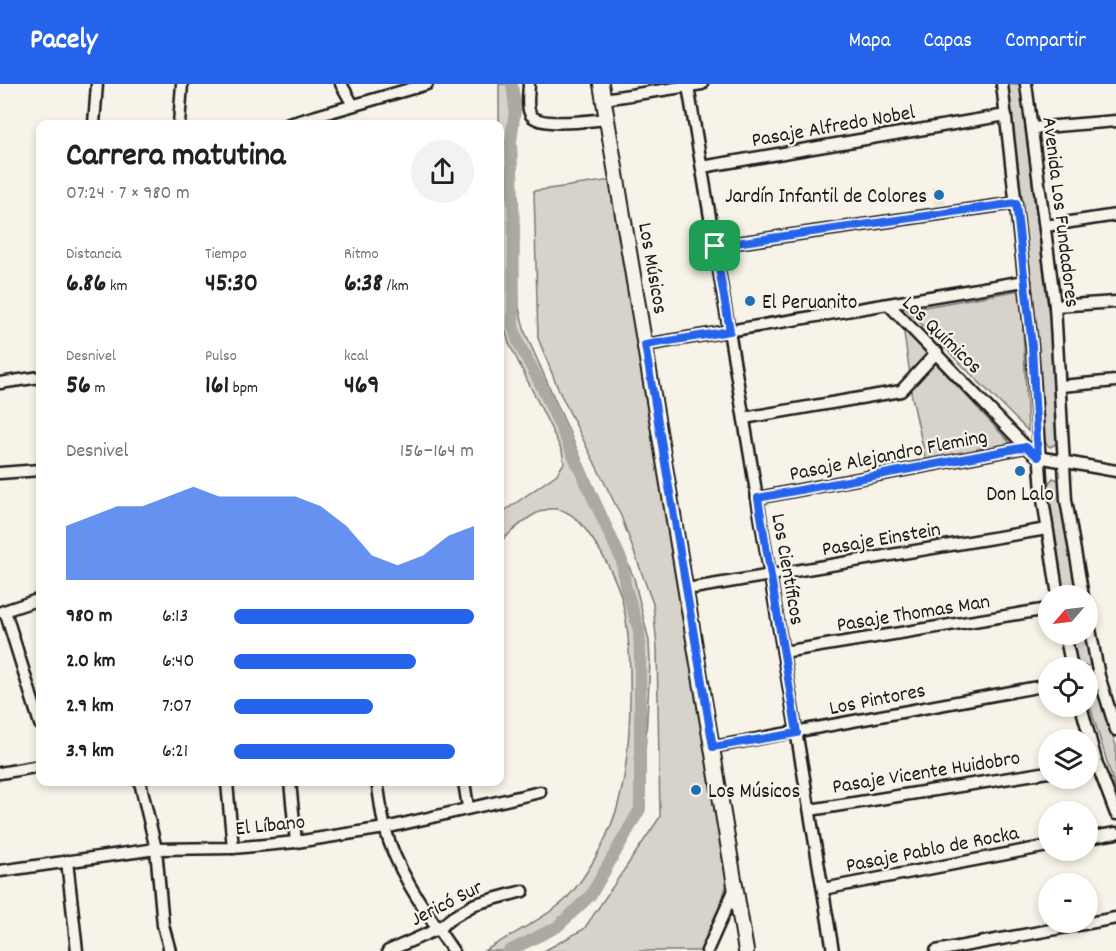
<!DOCTYPE html>
<html lang="es">
<head>
<meta charset="utf-8">
<style>
	:root { --surface:#fff; --page:#f2f2f2; --text:#202124; --muted:#757577; --accent:#2563eb }
	body { margin:0; font-family:Dekko,sans-serif; background:var(--page); color:var(--text); height:100vh; display:flex; flex-direction:column; font-size:22px; white-space:nowrap }
	* { box-sizing:border-box; margin:0 }
	p { font-size:20px; color:var(--muted) }
	.icon { flex:none; width:33px; height:33px; fill:none; stroke:currentColor; stroke-width:2; stroke-linecap:round; stroke-linejoin:round }
	.map { position:relative; flex:1; overflow:hidden }
	.panel { position:absolute; left:36px; top:36px; width:468px; height:666px; display:flex; flex-direction:column; background:var(--surface); border-radius:12px; box-shadow:0 3px 9px #0003 }
	.panel>* { flex:none }
	.needle { width:39px; rotate:242deg }
	.buttons { position:absolute; left:1038px; top:501px; display:grid; gap:12px }
	.buttons a { display:grid; place-items:center; width:60px; height:60px; border-radius:50%; background:var(--surface); box-shadow:0 3px 9px #0003; font-size:30px }
	.pin { position:absolute; display:grid; place-items:center; width:51px; height:51px; color:#fff; margin:-26px; border-radius:12px; box-shadow:0 3px 9px #0006 }
	.round { display:grid; place-items:center; flex:none; width:63px; height:63px; border-radius:32px; background:var(--page) }
	.headline { display:flex; align-items:center; justify-content:space-between; height:102px; padding:0 30px }
	h1 { font-size:33px; font-weight:700; line-height:45px }
	.figures { display:grid; grid-template-columns:repeat(3,1fr); gap:9px; height:102px; padding:6px 30px }
	.figures div { display:grid; align-content:center }
	.figures b { font-size:26px; font-weight:700 }
	.figures small { font-size:16px; font-weight:400 }
	.figures p { font-size:16px }
	.chart { height:168px; padding:12px 30px }
	.chart p { display:flex; justify-content:space-between }
	.chart svg { width:100%; height:108px; margin-top:6px; fill:var(--accent); opacity:.7 }
	ul { padding:0 30px; list-style:none; font-size:20px }
	li { display:grid; grid-template-columns:96px 72px 1fr; align-items:center; height:45px }
	li i { height:15px; border-radius:8px; background:var(--accent) }
	header { display:flex; align-items:center; gap:36px; box-sizing:border-box; height:84px; padding:0 30px; background:var(--accent); color:#fff }
	header strong { font-size:28px }
	nav { display:flex; gap:33px; margin-inline-start:auto; font-size:21px }
	.map>svg:first-child { display:block }
	.built { fill:#e6e3d9 }
	.green { fill:#d7d3cb; stroke:#7a7874; stroke-width:1.5 }
	.lines { fill:none; stroke-linecap:round; stroke-linejoin:round }
	.canal { stroke:#aca9a2; stroke-width:12 }
	.minor-casing { stroke:#1c1c1c; stroke-width:15 }
	.tertiary-casing { stroke:#1c1c1c; stroke-width:18 }
	.minor { stroke:#f7f3e8; stroke-width:10 }
	.tertiary { stroke:#f7f3e8; stroke-width:14 }
	.route-casing { stroke:#fff; stroke-width:12 }
	.route { stroke:#2563eb; stroke-width:8 }
	.poi-dot { fill:#1f6fb2; stroke:#f7f3e8; stroke-width:2 }
	.labels { text-anchor:middle; stroke-width:4.5; stroke-linejoin:round; paint-order:stroke }
	.street-label { font-size:21px; fill:#1c1c1c; stroke:#f7f3e8 }
	.poi-label { font-size:21px; fill:#1c1c1c; stroke:#f7f3e8; text-anchor:start }
</style>
</head>
<body>
<header>
<strong>Pacely</strong>
<nav><a>Mapa</a><a>Capas</a><a>Compartir</a></nav>
</header>
<div class="map">
<svg width="1116" height="867" viewBox="0 0 1116 867">
	<rect width="100%" height="100%" fill="#f7f3e8"/>
	<filter id="ink" filterUnits="userSpaceOnUse"><feTurbulence type="fractalNoise" baseFrequency=".0167" numOctaves="2"/><feDisplacementMap in="SourceGraphic" scale="12" xChannelSelector="R" yChannelSelector="G"/><feConvolveMatrix kernelMatrix="1 2 1 2 8 2 1 2 1" color-interpolation-filters="sRGB"/></filter>
	<g filter="url(#ink)">
		<path class="built" d="M943,102l2,18 -10,1 -3,-18z"/>
		<g class="green">
			<path d="M499,0h16l4,224 6,24 109,246 15,63 1,22 -5,91 -3,38 -9,30 -57,89 -69,40h-23c21,-13 65,-35 81,-51 23,-23 48,-71 55,-103 12,-49 15,-156 0,-204 -7,-20 -17,-39 -29,-56 -9,-13 -18,-25 -34,-28 -21,-3 -43,21 -57,33v-28l57,-40 7,-11 -2,-12 -53,-108 -9,-32z"/>
			<path d="M1006,0h14l30,239 8,120 -8,4 -6,-6 -10,-141z"/>
			<path d="M612,96l115,704 -16,50 -10,17h-157l40,-22 76,-112 -3,-169 -4,-44 -32,-88 -62,-125 -21,-53 -4,-147z"/>
			<path d="M1021,206l7,141 -121,-121z"/>
			<path d="M903,242l25,28 -18,21z"/>
			<path d="M936,279l75,81 -85,17 -16,-73z"/>
			<path d="M1053,394l10,4 16,113h-15l-17,-110z"/>
			<path d="M1071,551h15l6,30 -13,2z"/>
			<path d="M1092,601l6,2 18,59v45l-28,-91v-12z"/>
		</g>
		<g class="lines">
			<path class="canal" d="M509,867l48,-24 34,-32 49,-86v-155l-1,-23 -14,-46 -3,-24 -81,-176 -22,-41 -6,-18 1,-97 -3,-87 4,-33 -3,-25"/>
			<g class="minor-casing">
				<g id="minor">
					<path d="M341,0l12,21"/>
					<path d="M529,0c0,8 -3,21 1,29 6,16 62,7 77,6"/>
					<path d="M1002,0l30,262 10,147 16,103"/>
					<path d="M1026,0l29,222 11,194 17,96"/>
					<path d="M688,2l145,865"/>
					<path d="M604,15l98,-15"/>
					<path d="M94,40l3,-40"/>
					<path d="M179,40l3,-40"/>
					<path d="M289,40l138,-40"/>
					<path d="M1032,44l84,-7"/>
					<path d="M702,83l304,-52"/>
					<path d="M1045,142l71,-11"/>
					<path d="M715,162l301,-43"/>
					<path d="M890,222l136,141 12,10 78,14"/>
					<path d="M1055,222l61,-4"/>
					<path d="M645,261l380,-64"/>
					<path d="M0,299l40,-6"/>
					<path d="M1061,302l55,-5"/>
					<path d="M744,334l157,-27 36,-39"/>
					<path d="M0,389l40,-3"/>
					<path d="M757,414l269,-51"/>
					<path d="M687,505l360,-60"/>
					<path d="M5,527l35,113"/>
					<path d="M1,528l39,-13"/>
					<path d="M1088,535l11,57 17,54"/>
					<path d="M1065,550l7,34"/>
					<path d="M783,568l265,-43"/>
					<path d="M1081,622l16,58 19,50"/>
					<path d="M713,663l335,-62"/>
					<path d="M0,689l40,-7"/>
					<path d="M140,698l16,67 7,76 7,26"/>
					<path d="M290,698l6,60"/>
					<path d="M377,698c3,15 4,31 8,46 12,45 42,85 68,123"/>
					<path d="M464,698l4,25"/>
					<path d="M227,699l6,65"/>
					<path d="M810,726l238,-38"/>
					<path d="M1088,754l28,-5"/>
					<path d="M67,777l10,90"/>
					<path d="M0,787l156,-22 77,-1 63,-6 89,-14 155,-36"/>
					<path d="M823,805l225,-43"/>
					<path d="M388,867l50,-22 15,-12 22,-13 48,-13"/>
					<path d="M707,867l28,-63"/>
					<path d="M936,867l180,-33"/>
				</g>
			</g>
			<g class="tertiary-casing">
				<path id="tertiary" d="M601,0l145,867"/>
			</g>
			<use href="#minor" class="minor"/>
			<use href="#tertiary" class="tertiary"/>
		</g>
	</g>
	<g class="lines" filter="url(#ink)">
		<g class="route-casing">
			<path id="route" d="M1016,119l16,143 6,111 -12,-10 -268,51 39,235 -84,14 -68,-402 85,-14 -15,-85z"/>
		</g>
		<use href="#route" class="route"/>
	</g>
	<g class="poi-dot">
		<circle cx="939" cy="111" r="6"/>
		<circle cx="750" cy="217" r="6"/>
		<circle cx="1020" cy="387" r="6"/>
		<circle cx="696" cy="706" r="6"/>
	</g>
	<g class="labels">
		<g class="street-label">
			<text transform="translate(833 41) rotate(-10)" y="7">Pasaje Alfredo Nobel</text>
			<text transform="translate(1062 128) rotate(83)" y="7">Avenida Los Fundadores</text>
			<text transform="translate(654 184) rotate(80)" y="7">Los Músicos</text>
			<text transform="translate(943 250) rotate(44)" y="7">Los Químicos</text>
			<text transform="translate(888 370) rotate(-11)" y="7">Pasaje Alejandro Fleming</text>
			<text transform="translate(881 454) rotate(-10)" y="7">Pasaje Einstein</text>
			<text transform="translate(789 485) rotate(80)" y="7">Los Científicos</text>
			<text transform="translate(913 528) rotate(-9)" y="7">Pasaje Thomas Man</text>
			<text transform="translate(877 614) rotate(-11)" y="7">Los Pintores</text>
			<text transform="translate(926 687) rotate(-9)" y="7">Pasaje Vicente Huidobro</text>
			<text transform="translate(270 740) rotate(-6)" y="7">El Líbano</text>
			<text transform="translate(932 764) rotate(-11)" y="7">Pasaje Pablo de Rocka</text>
			<text transform="translate(446 818) rotate(-27)" y="7">Jericó Sur</text>
		</g>
		<g class="poi-label">
			<text x="927" y="118" text-anchor="end">Jardín Infantil de Colores</text>
			<text x="762" y="224">El Peruanito</text>
			<text x="1020" y="416" text-anchor="middle">Don Lalo</text>
			<text x="708" y="713">Los Músicos</text>
		</g>
	</g>
</svg>
<div class="buttons">
<a><svg class="needle" viewBox="-14 -14 28 28"><path d="M0-13l5 13h-10z" fill="#e53935"/><path d="M0 13l5-13h-10z" fill="#757577"/></svg></a>
<a><svg class="icon" aria-label="locate" viewBox="0 0 24 24"><circle cx="12" cy="12" r="6"/><path d="M12 2v4M12 18v4M2 12h4M18 12h4"/></svg></a>
<a><svg class="icon" aria-label="layers" viewBox="0 0 24 24"><path d="M12 4l9 5-9 5-9-5zM3 14l9 5 9-5"/></svg></a>
<a>+</a>
<a>−</a>
</div>
<div class="pin" style="left:715px;top:162px;background:#1e9e55"><svg class="icon" aria-label="arrive" viewBox="0 0 24 24"><path d="M6 21V4h12l-3 4 3 4H6"/></svg></div>
<section class="panel">
<div class="headline"><div><h1>Carrera matutina</h1><p>07:24 · 7 × 980 m</p></div><a class="round"><svg class="icon" aria-label="share" viewBox="0 0 24 24"><path d="M12 15V3M7 8l5-5 5 5M5 13v7h14v-7"/></svg></a></div>
<div class="figures">
<div><p>Distancia</p><b>6.86<small> km</small></b></div>
<div><p>Tiempo</p><b>45:30</b></div>
<div><p>Ritmo</p><b>6:38<small> /km</small></b></div>
</div>
<div class="figures">
<div><p>Desnivel</p><b>56<small> m</small></b></div>
<div><p>Pulso</p><b>161<small> bpm</small></b></div>
<div><p>kcal</p><b>469</b></div>
</div>
<div class="chart"><p><span>Desnivel</span>156–164 m</p>
<svg viewBox="0 0 160 44" preserveAspectRatio="none"><path d="M0 44V22L10 18L20 14L30 14L40 10L50 6L60 10L70 10L80 10L90 10L100 14L110 22L120 34L130 38L140 34L150 26L160 22V44z"/></svg>
</div>
<ul>
<li><b>980 m</b>6:13<i style="width:100%"></i></li>
<li><b>2.0 km</b>6:40<i style="width:76%"></i></li>
<li><b>2.9 km</b>7:07<i style="width:58%"></i></li>
<li><b>3.9 km</b>6:21<i style="width:92%"></i></li>
</ul>
</section>
</div>
</body>
</html>
